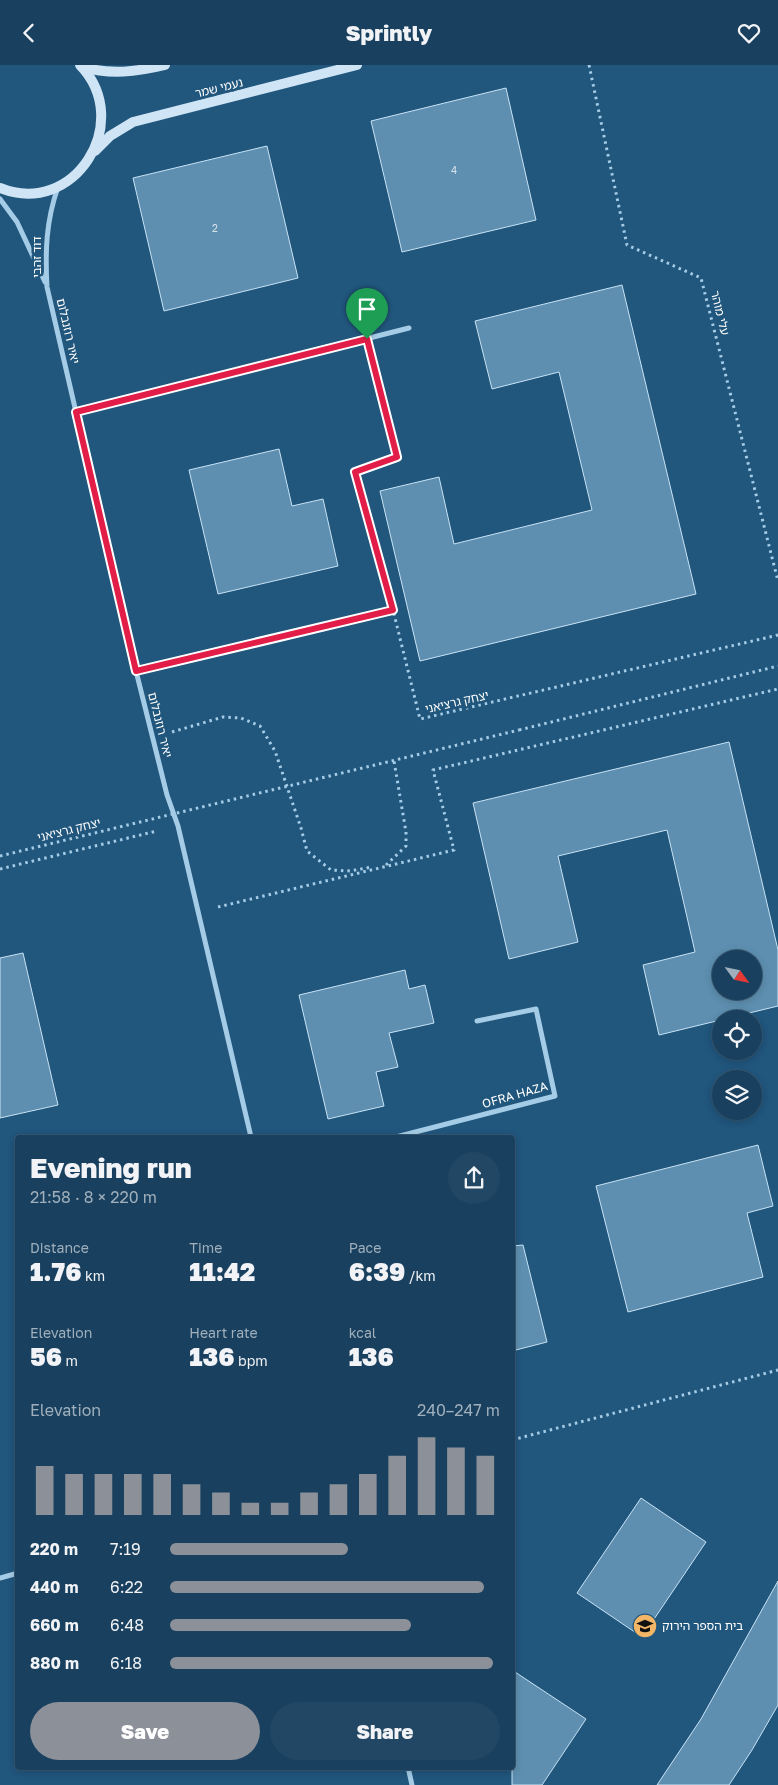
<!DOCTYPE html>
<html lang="en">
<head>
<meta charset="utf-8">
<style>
	:root { --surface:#19405e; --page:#224764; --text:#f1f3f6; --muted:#9fafbc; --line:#375973; --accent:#8c9099 }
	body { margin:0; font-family:"Golos Text","Noto Sans Hebrew",sans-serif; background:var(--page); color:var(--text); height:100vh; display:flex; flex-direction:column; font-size:19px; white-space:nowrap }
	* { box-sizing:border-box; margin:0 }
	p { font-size:16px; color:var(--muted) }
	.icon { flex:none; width:28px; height:28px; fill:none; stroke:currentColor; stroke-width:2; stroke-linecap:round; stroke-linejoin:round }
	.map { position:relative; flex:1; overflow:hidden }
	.details { position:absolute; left:15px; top:1070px; width:500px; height:635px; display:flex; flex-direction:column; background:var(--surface); border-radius:5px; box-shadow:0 2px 8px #0003,0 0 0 1px var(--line) }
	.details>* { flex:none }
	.needle { width:32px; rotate:123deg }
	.fabs { position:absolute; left:712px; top:885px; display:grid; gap:10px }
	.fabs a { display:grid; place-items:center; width:50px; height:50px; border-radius:50%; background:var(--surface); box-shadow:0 2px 8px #0003,0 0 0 1px var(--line); font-size:25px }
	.pin { position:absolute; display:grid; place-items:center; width:42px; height:42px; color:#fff; margin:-51px -21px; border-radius:50% 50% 50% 0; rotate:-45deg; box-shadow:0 0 5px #0007 }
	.pin .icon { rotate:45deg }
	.round { display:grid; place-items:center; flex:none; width:52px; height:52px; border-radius:26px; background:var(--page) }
	.headline { display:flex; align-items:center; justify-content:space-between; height:85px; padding:0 15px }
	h1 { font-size:28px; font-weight:800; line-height:38px }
	.figures { display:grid; grid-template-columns:repeat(3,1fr); gap:8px; height:85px; padding:5px 15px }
	.figures div { display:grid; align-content:center }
	.figures b { font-size:25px; font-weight:800 }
	.figures small { font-size:14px; font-weight:400 }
	.figures p { font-size:14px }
	.chart { height:140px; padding:10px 15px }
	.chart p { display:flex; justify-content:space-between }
	.chart svg { width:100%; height:90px; margin-top:5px; stroke:var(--accent); stroke-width:6 }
	.action { display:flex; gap:10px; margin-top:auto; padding:10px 15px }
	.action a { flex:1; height:58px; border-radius:30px; background:var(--accent); color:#fff; font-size:20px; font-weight:800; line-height:58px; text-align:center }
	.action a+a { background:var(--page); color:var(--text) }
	ul { padding:0 15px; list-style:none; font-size:16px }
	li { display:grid; grid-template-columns:80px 60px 1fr; align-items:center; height:38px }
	li i { height:12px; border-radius:6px; background:var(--accent) }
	header { display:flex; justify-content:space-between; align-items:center; height:65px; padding:0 15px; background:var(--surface); font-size:22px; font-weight:800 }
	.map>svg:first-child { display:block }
	.building { fill:#5e8fb0; stroke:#c8e3f5; fill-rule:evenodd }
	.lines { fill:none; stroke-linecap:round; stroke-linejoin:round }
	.path { stroke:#a5cce6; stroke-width:3; stroke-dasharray:2.5 4; stroke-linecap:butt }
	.street { stroke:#a5cce6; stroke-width:5 }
	.secondary { stroke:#cfe5f5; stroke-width:10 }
	.path-bridge { stroke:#a5cce6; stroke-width:3; stroke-dasharray:2.5 4; stroke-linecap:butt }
	.route-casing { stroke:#fff; stroke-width:10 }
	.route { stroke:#e11d48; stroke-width:6 }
	.labels { text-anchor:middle; stroke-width:5; stroke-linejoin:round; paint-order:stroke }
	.number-label { font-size:10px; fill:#d7e3eb }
	.street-label { font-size:12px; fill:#fff; stroke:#21567d }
	.poi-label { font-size:12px; fill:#fff; stroke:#21567d; text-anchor:start }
</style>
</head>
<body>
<header><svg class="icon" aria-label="back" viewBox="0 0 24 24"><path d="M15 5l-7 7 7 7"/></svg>Sprintly<svg class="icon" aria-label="heart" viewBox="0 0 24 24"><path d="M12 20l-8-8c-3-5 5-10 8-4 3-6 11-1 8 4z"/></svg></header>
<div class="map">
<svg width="778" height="1720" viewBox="0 0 778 1720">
	<rect width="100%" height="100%" fill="#21567d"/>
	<g class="building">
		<path d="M506,23l30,132 -134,32 -31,-131z"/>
		<path d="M267,81l31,132 -134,33 -31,-133z"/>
		<path d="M622,220l74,309 -276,67 -40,-170 59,-14 15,67 138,-34 -33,-138 -67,17 -17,-68z"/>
		<path d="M279,384l13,57 31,-7 15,67 -120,28 -29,-124z"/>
		<path d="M729,677l49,208v56l-119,29 -16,-70 52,-13 -28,-122 -109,26 20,86 -69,17 -36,-156zM721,894h33v32h-33z"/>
		<path d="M23,888l35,152 -58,13v-160z"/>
		<path d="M405,905l4,19 16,-4 9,38 -45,10 9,34 -22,5 8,34 -56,13 -29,-124z"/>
		<path d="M758,1080l15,61 -26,7 16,64 -135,35 -32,-126z"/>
		<path d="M523,1180l24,97 -35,9v-105z"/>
		<path d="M641,1433l65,44 -64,95 -65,-44z"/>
		<path d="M778,1516v124l-26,45 -23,35h-72l44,-66z"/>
		<path d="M512,1605l74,49 -44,66h-30z"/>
	</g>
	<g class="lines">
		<g class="path">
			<path d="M589,0l38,180 74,33 77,303"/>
			<path d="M378,399l-23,8 38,138"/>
			<path d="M156,602l237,-57 27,109 358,-84"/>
			<path d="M519,665l259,-64"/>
			<path d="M172,667l51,-15 18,1 19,8 15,25 26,77 6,23 24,19 19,1 22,-4"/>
			<path d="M386,800l20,-19v-14l-12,-71"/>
			<path d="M0,804l157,-38"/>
			<path d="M218,842l236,-57 -21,-80 345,-81"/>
			<path d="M512,1375l266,-70"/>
		</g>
		<g class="street">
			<path d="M58,122c-12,34 -13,65 -11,100l89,384 31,124 11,31 73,311"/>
			<path d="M0,134l17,23 28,60"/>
			<path d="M367,274l30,118"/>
			<path d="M76,347l333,-84"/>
			<path d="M396,1072l159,-41 -19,-87 -59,12"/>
			<path d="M0,1513l18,-5"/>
			<path d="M408,1702l4,18"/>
		</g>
		<g class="secondary">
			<path d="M82,2c29,8 54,5 83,-2"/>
			<path d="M95,86l15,-15 23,-14 224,-57"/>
			<path d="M0,123c74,30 135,-66 80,-123"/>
		</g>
		<path class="path-bridge" d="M0,791l519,-126"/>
	</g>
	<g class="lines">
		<g class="route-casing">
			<path id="route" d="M367,274l30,118 -42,15 38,138 -257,61 -60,-259z"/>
		</g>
		<use href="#route" class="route"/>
	</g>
	<defs>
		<g id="school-disc" transform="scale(1.25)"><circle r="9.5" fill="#f3b666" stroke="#21567d"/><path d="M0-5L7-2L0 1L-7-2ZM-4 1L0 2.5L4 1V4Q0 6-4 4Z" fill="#111"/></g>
	</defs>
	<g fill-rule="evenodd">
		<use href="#school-disc" x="645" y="1561"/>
	</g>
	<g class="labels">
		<g class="number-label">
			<text x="454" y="109">4</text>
			<text x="215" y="167">2</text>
		</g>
		<g class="street-label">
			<text transform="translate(219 23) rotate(-14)" y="4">נעמי שמר</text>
			<text transform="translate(37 192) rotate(-90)" y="4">דוד זהבי</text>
			<text transform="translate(720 248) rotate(76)" y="4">עלי מוהר</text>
			<text transform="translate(68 266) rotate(77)" y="4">יאיר רוזנבלום</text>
			<text transform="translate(457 637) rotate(-13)" y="4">יצחק גרציאני</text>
			<text transform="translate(160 660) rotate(76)" y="4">יאיר רוזנבלום</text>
			<text transform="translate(69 765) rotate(-14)" y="4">יצחק גרציאני</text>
			<text transform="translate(515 1030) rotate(-16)" y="4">OFRA HAZA</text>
		</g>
		<g class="poi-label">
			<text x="662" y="1565">בית הספר הירוק</text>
		</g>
	</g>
</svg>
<div class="fabs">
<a><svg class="needle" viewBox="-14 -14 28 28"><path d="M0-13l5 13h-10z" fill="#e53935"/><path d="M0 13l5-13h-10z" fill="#9fafbc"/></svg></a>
<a><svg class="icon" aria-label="locate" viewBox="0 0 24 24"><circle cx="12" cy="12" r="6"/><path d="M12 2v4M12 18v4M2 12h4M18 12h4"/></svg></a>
<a><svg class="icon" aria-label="layers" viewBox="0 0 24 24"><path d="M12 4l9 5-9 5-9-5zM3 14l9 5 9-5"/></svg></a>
</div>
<div class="pin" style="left:367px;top:274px;background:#1e9e55"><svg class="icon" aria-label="arrive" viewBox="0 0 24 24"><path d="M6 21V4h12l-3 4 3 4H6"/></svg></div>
<section class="details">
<div class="headline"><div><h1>Evening run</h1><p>21:58 · 8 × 220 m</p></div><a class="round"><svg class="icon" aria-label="share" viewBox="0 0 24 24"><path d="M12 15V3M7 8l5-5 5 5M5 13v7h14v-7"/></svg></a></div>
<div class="figures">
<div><p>Distance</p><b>1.76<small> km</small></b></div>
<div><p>Time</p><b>11:42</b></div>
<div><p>Pace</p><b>6:39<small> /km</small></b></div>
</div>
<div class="figures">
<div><p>Elevation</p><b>56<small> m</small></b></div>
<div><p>Heart rate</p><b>136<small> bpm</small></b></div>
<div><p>kcal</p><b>136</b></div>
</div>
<div class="chart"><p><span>Elevation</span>240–247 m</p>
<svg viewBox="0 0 160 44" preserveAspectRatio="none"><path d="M5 44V20M15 44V24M25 44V24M35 44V24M45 44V24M55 44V29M65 44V33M75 44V38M85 44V38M95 44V33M105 44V29M115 44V24M125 44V15M135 44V6M145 44V11M155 44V15"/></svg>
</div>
<ul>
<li><b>220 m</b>7:19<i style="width:54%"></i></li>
<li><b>440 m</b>6:22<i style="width:95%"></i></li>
<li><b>660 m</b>6:48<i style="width:73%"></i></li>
<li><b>880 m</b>6:18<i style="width:98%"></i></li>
</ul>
<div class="action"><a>Save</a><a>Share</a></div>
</section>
</div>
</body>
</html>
